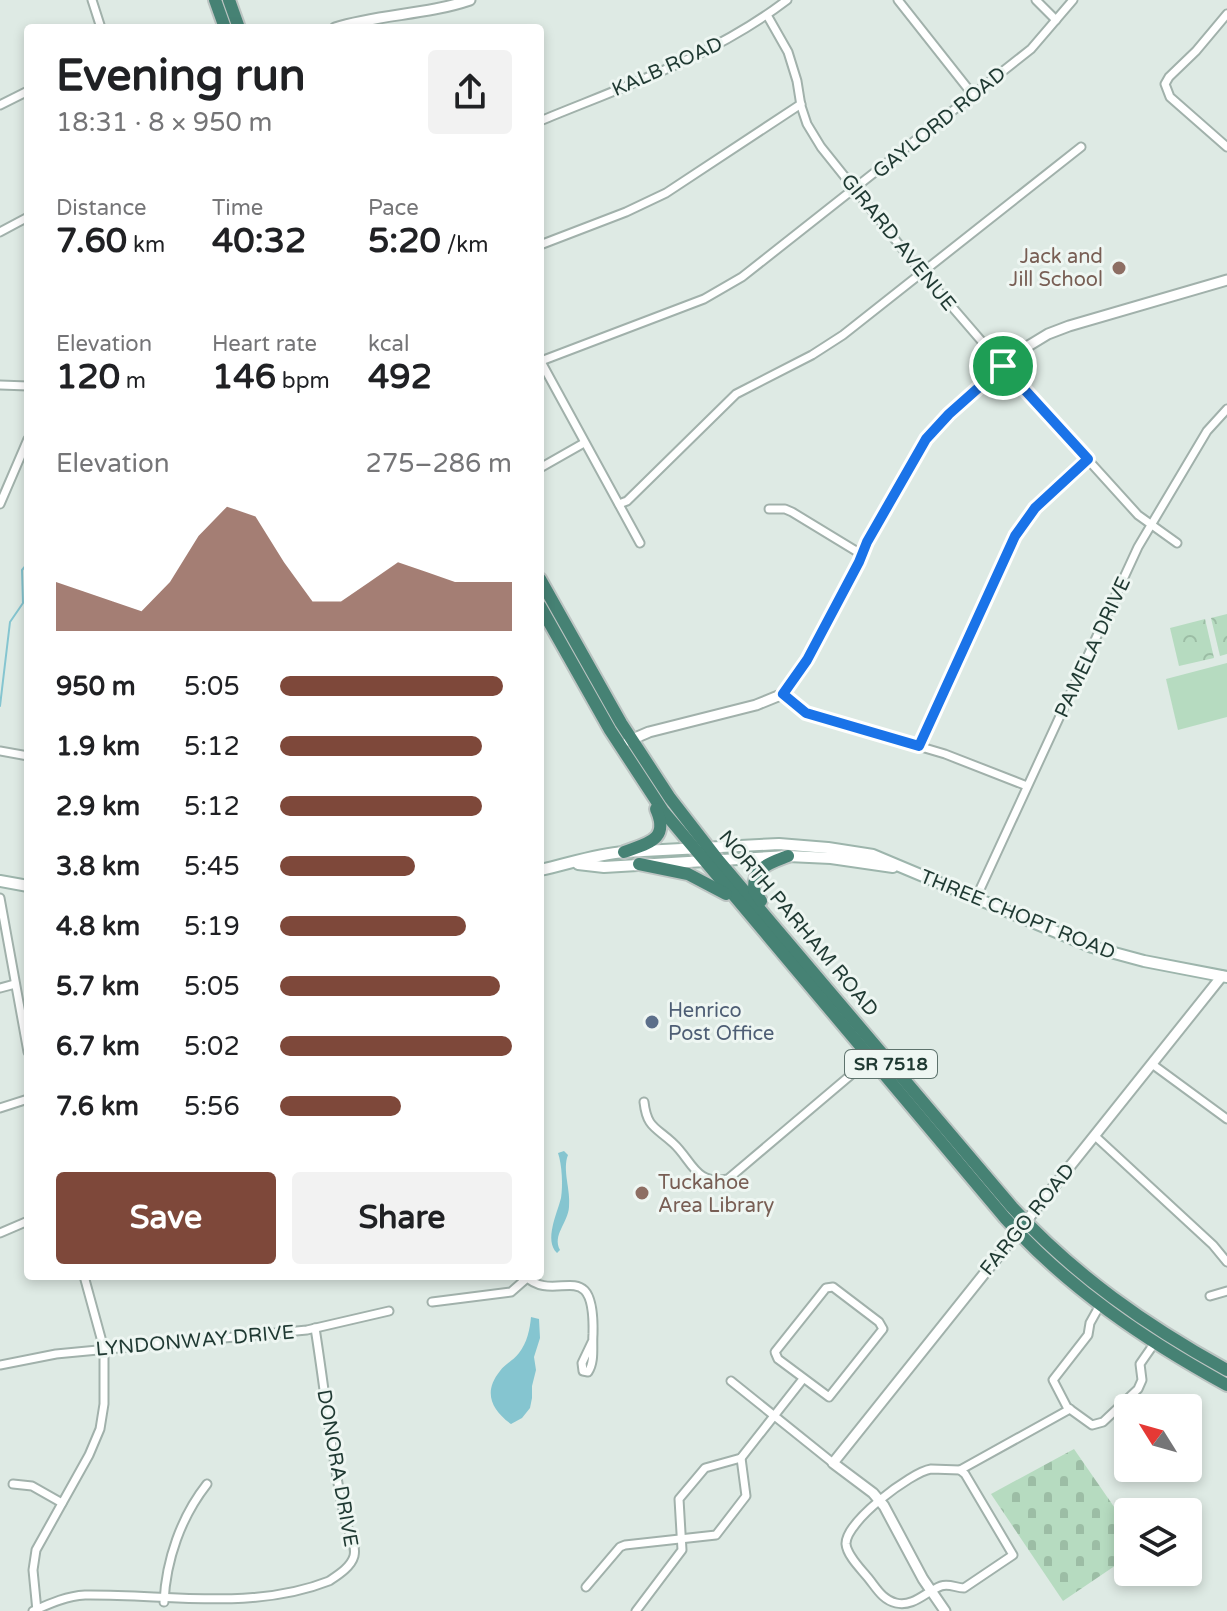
<!DOCTYPE html>
<html lang="en">
<head>
<meta charset="utf-8">
<style>
	:root { --surface:#fff; --page:#f2f2f2; --text:#202124; --muted:#757577; --accent:#7e483a }
	body { margin:0; font-family:"Varela Round",sans-serif; background:var(--page); color:var(--text); height:100vh; display:flex; flex-direction:column; font-size:30px; white-space:nowrap }
	* { box-sizing:border-box; margin:0 }
	p { font-size:26px; color:var(--muted) }
	.icon { flex:none; width:44px; height:44px; fill:none; stroke:currentColor; stroke-width:2; stroke-linecap:round; stroke-linejoin:round }
	.map { position:relative; flex:1; overflow:hidden }
	.side { position:absolute; left:24px; top:24px; width:520px; height:1256px; display:flex; flex-direction:column; background:var(--surface); border-radius:8px; box-shadow:0 4px 12px #0003 }
	.side>* { flex:none }
	.needle { width:52px; rotate:307deg }
	.buttons { position:absolute; left:1114px; top:1394px; display:grid; gap:16px }
	.buttons a { display:grid; place-items:center; width:88px; height:88px; border-radius:8px; background:var(--surface); box-shadow:0 4px 12px #0003; font-size:40px }
	.pin { position:absolute; display:grid; place-items:center; width:68px; height:68px; color:#fff; margin:-34px; border:4px solid #fff; border-radius:50%; box-shadow:0 2px 8px #0007 }
	.round { display:grid; place-items:center; flex:none; width:84px; height:84px; border-radius:8px; background:var(--page) }
	.head { display:flex; align-items:center; justify-content:space-between; height:136px; padding:0 32px }
	h1 { font-size:44px; font-weight:700; line-height:60px }
	.figures { display:grid; grid-template-columns:repeat(3,1fr); gap:12px; height:136px; padding:8px 32px }
	.figures div { display:grid; align-content:center }
	.figures b { font-size:34px; font-weight:700 }
	.figures small { font-size:22px; font-weight:400 }
	.figures p { font-size:22px }
	.chart { height:224px; padding:16px 32px }
	.chart p { display:flex; justify-content:space-between }
	.chart svg { width:100%; height:144px; margin-top:8px; fill:var(--accent); opacity:.7 }
	.button { display:flex; gap:16px; margin-top:auto; padding:16px 32px }
	.button a { flex:1; height:92px; border-radius:8px; background:var(--accent); color:#fff; font-size:32px; font-weight:700; line-height:92px; text-align:center }
	.button a+a { background:var(--page); color:var(--text) }
	ul { padding:0 32px; list-style:none; font-size:26px }
	li { display:grid; grid-template-columns:128px 96px 1fr; align-items:center; height:60px }
	li i { height:20px; border-radius:10px; background:var(--accent) }
	.map>svg:first-child { display:block }
	.grass { fill:#b6dbc0 }
	.forest { fill:url(#forest-crowns) }
	.cemetery { fill:url(#cemetery-stones) }
	.water { fill:#85c5d0 }
	.lines { fill:none; stroke-linecap:round; stroke-linejoin:round }
	.stream { stroke:#85c5d0; stroke-width:2 }
	.minor-casing { stroke:#a1b1ab; stroke-width:11 }
	.tertiary-casing { stroke:#a1b1ab; stroke-width:13 }
	.secondary-casing { stroke:#9db5ac; stroke-width:14 }
	.trunk-casing { stroke:#bcc4c2; stroke-width:16 }
	.minor { stroke:#fff; stroke-width:7 }
	.tertiary { stroke:#fff; stroke-width:9 }
	.secondary { stroke:#fff; stroke-width:10 }
	.trunk { stroke:#468274; stroke-width:12 }
	.route-casing { stroke:#fff; stroke-width:16 }
	.route { stroke:#1a73e8; stroke-width:10 }
	.education-dot { fill:#8d6e63; stroke:#eef6f2; stroke-width:3 }
	.service-dot { fill:#5c6f8a; stroke:#eef6f2; stroke-width:3 }
	.labels { text-anchor:middle; stroke-width:6; stroke-linejoin:round; paint-order:stroke }
	.shield { fill:#eef6f2; stroke:#5d726c; stroke-width:2 }
	.shield-label { font-size:18px; font-weight:bold; fill:#1f3932 }
	.street-label { font-size:20px; fill:#1f3932; stroke:#eef6f2 }
	.education-label { font-size:20px; fill:#785e54; stroke:#eef6f2; text-anchor:end }
	.service-label { font-size:20px; fill:#4e5e75; stroke:#eef6f2; text-anchor:start }
</style>
</head>
<body>
<div class="map">
<svg width="1227" height="1611" viewBox="0 0 1227 1611">
	<defs>
		<pattern id="forest-crowns" width="20" height="18" patternUnits="userSpaceOnUse" patternTransform="scale(2)"><rect width="20" height="18" fill="#b6dbc0"/><path d="M2 6a3 3 0 1 1 6 0M12 15a3 3 0 1 1 6 0" fill="none" stroke="#9cbda5"/></pattern>
		<pattern id="cemetery-stones" width="16" height="16" patternUnits="userSpaceOnUse" patternTransform="scale(2)"><rect width="16" height="16" fill="#b6dbc0"/><path d="M2 7V4a2 2 0 0 1 4 0v3zM10 15v-3a2 2 0 0 1 4 0v3z" fill="#9cbda5"/></pattern>
	</defs>
	<rect width="100%" height="100%" fill="#deeae4"/>
	<path class="grass" d="M1227,663v54l-49,13 -12,-51z"/>
	<g class="forest">
		<path d="M1227,614v40l-7,2 -9,-38z"/>
		<path d="M1205,619l9,39 -35,8 -9,-38z"/>
	</g>
	<path class="cemetery" d="M1074,1449l54,78v30l-65,44 -72,-107z"/>
	<g class="water">
		<path d="M564,1151l4,4c-6,15 3,35 1,52 -1,16 -17,28 -9,43l-3,3c-13,-13 0,-39 4,-55 2,-13 1,-33 -3,-45z"/>
		<path d="M531,1317l8,2 1,19 -6,19 2,13 -4,16v12l-2,10 -8,10 -11,6c-20,-15 -28,-32 -11,-53 5,-7 14,-11 19,-18 8,-10 11,-24 12,-36z"/>
	</g>
	<g class="lines">
		<path class="stream" d="M0,706l10,-84 13,-19 -1,-33 6,-7"/>
		<g class="minor-casing">
			<g id="minor">
				<path d="M92,0l9,28"/>
				<path d="M898,0l75,95"/>
				<path d="M1036,0l20,20"/>
				<path d="M1227,14l-31,37 -27,26 -4,7 5,13 57,50"/>
				<path d="M767,15l21,37 9,29 4,25 6,18 14,23 88,110 94,109 135,149 39,28"/>
				<path d="M0,105l28,-14"/>
				<path d="M540,121c85,-35 174,-65 247,-121"/>
				<path d="M0,232l28,-15"/>
				<path d="M540,245l86,-33 40,-19 135,-89"/>
				<path d="M540,360l100,183"/>
				<path d="M541,361l163,-62 38,-22 289,-228 42,-49"/>
				<path d="M0,385l28,1"/>
				<path d="M540,468l44,-25"/>
				<path d="M0,504l28,-65"/>
				<path d="M619,504l8,-3 109,-107 76,-39 31,-20 238,-188"/>
				<path d="M769,509h16l7,3 69,42"/>
				<path d="M783,694l23,19 139,41 82,32"/>
				<path d="M919,746l96,-210 20,-28 53,-49"/>
				<path d="M0,751l28,5"/>
				<path d="M0,898l28,154"/>
				<path d="M976,898l162,-351 69,-116 20,-22"/>
				<path d="M0,988l15,-4"/>
				<path d="M1152,1064l75,55"/>
				<path d="M644,1102c3,26 12,25 29,41 19,17 22,43 55,36l144,-122"/>
				<path d="M0,1108l28,-9"/>
				<path d="M1095,1136l118,109 14,17"/>
				<path d="M0,1233l28,-12"/>
				<path d="M525,1276c31,30 70,-24 68,58 -1,12 2,28 -5,38l-5,-1 -1,-8 10,-21"/>
				<path d="M833,1287l46,35 4,7 -54,68 -51,-38 -3,-7 51,-64z"/>
				<path d="M1210,1296l17,-5"/>
				<path d="M432,1302l79,-10 16,-14"/>
				<path d="M1100,1305l-10,18 -2,12 -35,45 14,27 25,18 11,-3 35,-33 4,-9 -2,-16 16,-23"/>
				<path d="M0,1365l56,-11 251,-24 82,-19"/>
				<path d="M731,1381l102,82"/>
				<path d="M931,1469l29,1 5,4 48,81 -49,33c-8,0 -15,-5 -23,-2 -16,6 -27,21 -45,17 -13,-3 -19,-14 -27,-24 -7,-9 -22,-23 -23,-35 -1,-22 65,-72 85,-75z"/>
				<path d="M960,1470l110,-61"/>
				<path d="M13,1484l19,2 30,17"/>
				<path d="M586,1587l34,-40 5,-2 91,-10 30,-39 -5,-38"/>
				<path d="M164,1602c2,-42 17,-85 43,-118"/>
				<path d="M33,1611c16,-7 33,-15 52,-16 82,-1 168,16 244,-14 9,-6 22,-14 25,-25 3,-13 -8,-28 -10,-41 -13,-61 -19,-125 -29,-187"/>
				<path d="M37,1611l-4,-41 3,-20 53,-95 11,-26 4,-25v-55l-20,-73"/>
				<path d="M636,1611l46,-61 -3,-51 26,-31 36,-10 62,-79"/>
			</g>
		</g>
		<g class="tertiary-casing">
			<g id="tertiary">
				<path d="M335,28c44,-14 91,-13 135,-28"/>
				<path d="M628,741l21,-9 107,-27 27,-11 24,-34 52,-98 8,-20 59,-103 11,-14 83,-74 28,-17 21,-8 158,-46"/>
				<path d="M945,1611l-22,-32 -39,-73 -11,-13 -40,-30 389,-487"/>
			</g>
		</g>
		<g class="secondary-casing">
			<g id="secondary">
				<path d="M578,864l26,3 184,-11 43,2 62,9"/>
				<path d="M540,870c28,-6 56,-16 84,-18l155,-8 49,4 45,7 219,92 52,14 83,16"/>
				<path d="M0,881l28,5"/>
			</g>
		</g>
		<g class="trunk-casing">
			<g id="trunk">
				<path d="M215,0l10,28"/>
				<path d="M229,0l10,28"/>
				<path d="M540,579l81,144 49,75 48,62 294,347c62,68 135,119 215,163"/>
				<path d="M540,606l70,124 53,81 342,407c63,70 140,122 222,167"/>
				<path d="M624,852c24,-9 46,-12 32,-43"/>
				<path d="M639,864l49,10 38,20"/>
				<path d="M761,901l-7,-11c-1,-23 16,-27 34,-34"/>
			</g>
		</g>
		<use href="#minor" class="minor"/>
		<use href="#tertiary" class="tertiary"/>
		<use href="#secondary" class="secondary"/>
		<use href="#trunk" class="trunk"/>
	</g>
	<g class="lines">
		<g class="route-casing">
			<path id="route" d="M1003,366l85,93 -53,49 -20,28 -96,210 -113,-33 -23,-19 24,-34 52,-98 8,-20 59,-103 23,-25z"/>
		</g>
		<use href="#route" class="route"/>
	</g>
	<g class="education-dot">
		<circle cx="1119" cy="268" r="8"/>
		<circle cx="642" cy="1193" r="8"/>
	</g>
	<circle class="service-dot" cx="652" cy="1022" r="8"/>
	<g class="labels">
		<rect class="shield" x="845" y="1050" width="92" height="28" rx="6"/>
		<g class="shield-label">
			<text x="891" y="1070">SR 7518</text>
		</g>
		<g class="street-label">
			<text transform="translate(667 66) rotate(-24)" y="7">KALB ROAD</text>
			<text transform="translate(939 122) rotate(-39)" y="7">GAYLORD ROAD</text>
			<text transform="translate(899 242) rotate(51)" y="7">GIRARD AVENUE</text>
			<text transform="translate(1092 647) rotate(-65)" y="7">PAMELA DRIVE</text>
			<text transform="translate(1018 914) rotate(22)" y="7">THREE CHOPT ROAD</text>
			<text transform="translate(799 923) rotate(50)" y="7">NORTH PARHAM ROAD</text>
			<text transform="translate(1027 1219) rotate(-51)" y="7">FARGO ROAD</text>
			<text transform="translate(195 1340) rotate(-5)" y="7">LYNDONWAY DRIVE</text>
			<text transform="translate(338 1468) rotate(80)" y="7">DONORA DRIVE</text>
		</g>
		<g class="education-label">
			<text x="1103" y="263">Jack and<tspan x="1103" dy="23">Jill School</tspan></text>
			<text x="658" y="1189" text-anchor="start">Tuckahoe<tspan x="658" dy="23">Area Library</tspan></text>
		</g>
		<g class="service-label">
			<text x="668" y="1017">Henrico<tspan x="668" dy="23">Post Office</tspan></text>
		</g>
	</g>
</svg>
<div class="buttons">
<a><svg class="needle" viewBox="-14 -14 28 28"><path d="M0-13l5 13h-10z" fill="#e53935"/><path d="M0 13l5-13h-10z" fill="#757577"/></svg></a>
<a><svg class="icon" aria-label="layers" viewBox="0 0 24 24"><path d="M12 4l9 5-9 5-9-5zM3 14l9 5 9-5"/></svg></a>
</div>
<div class="pin" style="left:1003px;top:366px;background:#1e9e55"><svg class="icon" aria-label="arrive" viewBox="0 0 24 24"><path d="M6 21V4h12l-3 4 3 4H6"/></svg></div>
<section class="side">
<div class="head"><div><h1>Evening run</h1><p>18:31 · 8 × 950 m</p></div><a class="round"><svg class="icon" aria-label="share" viewBox="0 0 24 24"><path d="M12 15V3M7 8l5-5 5 5M5 13v7h14v-7"/></svg></a></div>
<div class="figures">
<div><p>Distance</p><b>7.60<small> km</small></b></div>
<div><p>Time</p><b>40:32</b></div>
<div><p>Pace</p><b>5:20<small> /km</small></b></div>
</div>
<div class="figures">
<div><p>Elevation</p><b>120<small> m</small></b></div>
<div><p>Heart rate</p><b>146<small> bpm</small></b></div>
<div><p>kcal</p><b>492</b></div>
</div>
<div class="chart"><p><span>Elevation</span>275–286 m</p>
<svg viewBox="0 0 160 44" preserveAspectRatio="none"><path d="M0 44V29L10 32L20 35L30 38L40 29L50 15L60 6L70 9L80 23L90 35L100 35L110 29L120 23L130 26L140 29L150 29L160 29V44z"/></svg>
</div>
<ul>
<li><b>950 m</b>5:05<i style="width:96%"></i></li>
<li><b>1.9 km</b>5:12<i style="width:87%"></i></li>
<li><b>2.9 km</b>5:12<i style="width:87%"></i></li>
<li><b>3.8 km</b>5:45<i style="width:58%"></i></li>
<li><b>4.8 km</b>5:19<i style="width:80%"></i></li>
<li><b>5.7 km</b>5:05<i style="width:95%"></i></li>
<li><b>6.7 km</b>5:02<i style="width:100%"></i></li>
<li><b>7.6 km</b>5:56<i style="width:52%"></i></li>
</ul>
<div class="button"><a>Save</a><a>Share</a></div>
</section>
</div>
</body>
</html>
